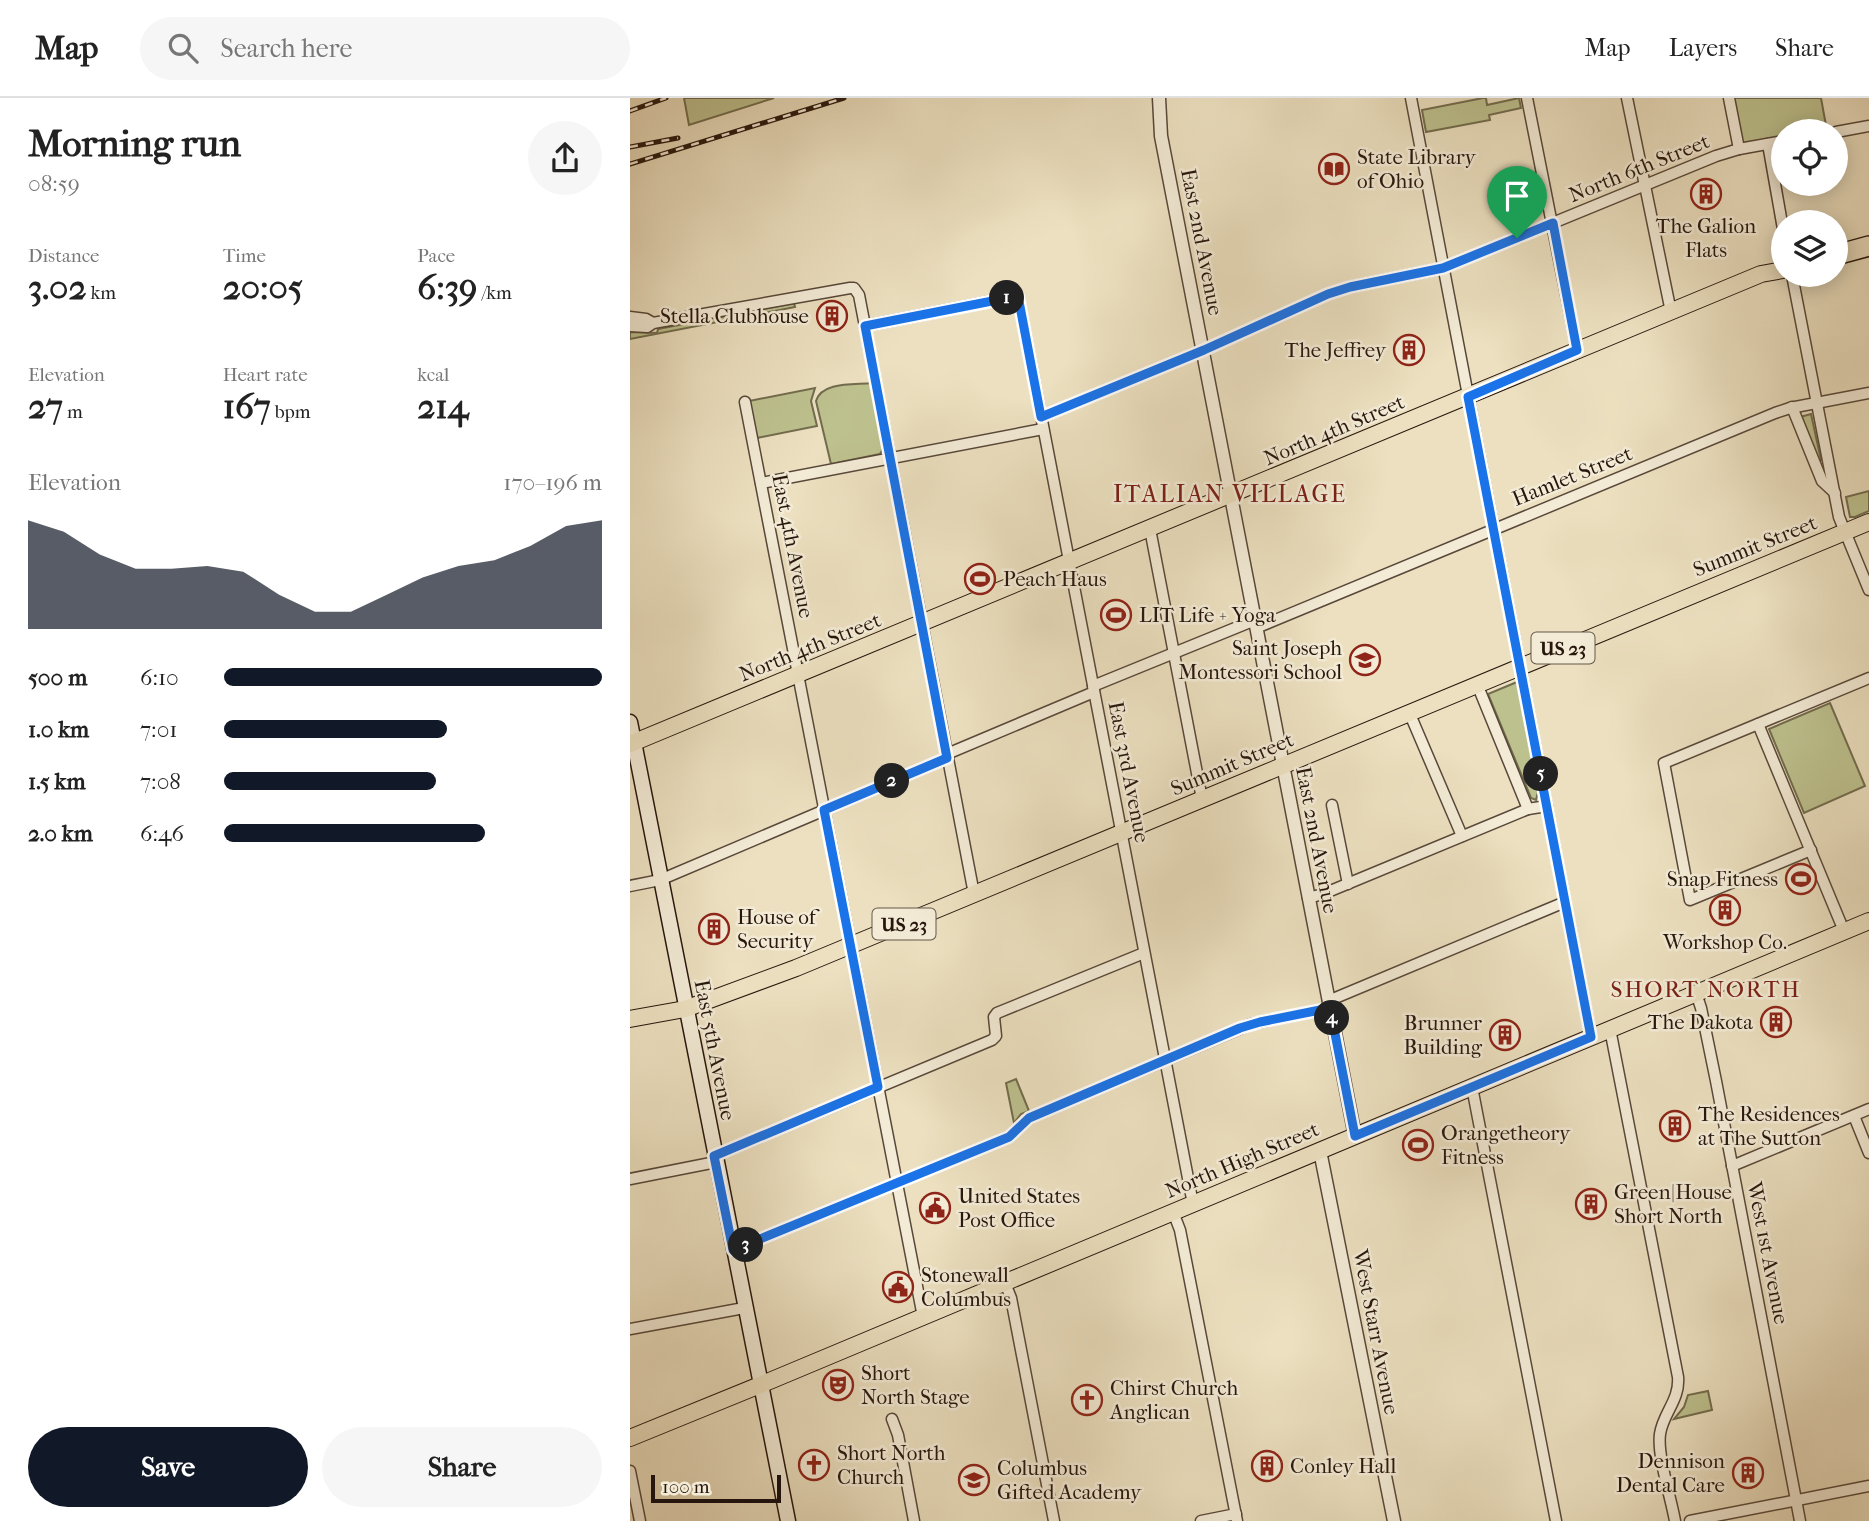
<!DOCTYPE html>
<html lang="en">
<head>
<meta charset="utf-8">
<style>
	:root { --surface:#fff; --page:#f6f6f6; --text:#222; --muted:#767676; --line:#e0e0e0; --accent:#111827 }
	body { margin:0; font-family:"IM FELL French Canon",serif; background:var(--page); color:var(--text); height:100vh; display:flex; flex-direction:column; font-size:26px; white-space:nowrap }
	* { box-sizing:border-box; margin:0 }
	p { font-size:23px; color:var(--muted) }
	.icon { flex:none; width:38px; height:38px; fill:none; stroke:currentColor; stroke-width:2; stroke-linecap:round; stroke-linejoin:round }
	.map { position:relative; flex:1; overflow:hidden }
	.details { display:flex; flex-direction:column; background:var(--surface); width:630px }
	.details>* { flex:none }
	.tools { position:absolute; left:1141px; top:21px; display:grid; gap:14px }
	.tools a { display:grid; place-items:center; width:77px; height:77px; border-radius:50%; background:var(--surface); box-shadow:0 4px 18px #0003; font-size:35px }
	.scale { position:absolute; left:21px; bottom:18px; width:130px; box-sizing:border-box; padding-left:7px; border:4px solid #27160d; border-top:0; font-size:19px; line-height:24px; white-space:nowrap; color:#27160d; -webkit-text-stroke:5px #f3ebd6; paint-order:stroke }
	.pin { position:absolute; display:grid; place-items:center; width:60px; height:60px; color:#fff; margin:-72px -30px; border-radius:50% 50% 50% 0; rotate:-45deg; box-shadow:0 0 7px #0007 }
	.pin .icon { rotate:45deg }
	.km { position:absolute; width:35px; height:35px; margin:-18px; border-radius:50%; background:#222; color:#fff; font-size:19px; line-height:35px; text-align:center }
	.round { display:grid; place-items:center; flex:none; width:74px; height:74px; border-radius:37px; background:var(--page) }
	.overview { display:flex; align-items:center; justify-content:space-between; height:119px; padding:0 28px }
	h1 { font-size:38px; font-weight:800; line-height:52px }
	.metrics { display:grid; grid-template-columns:repeat(3,1fr); gap:10px; height:119px; padding:7px 28px }
	.metrics div { display:grid; align-content:center }
	.metrics b { font-size:35px; font-weight:800 }
	.metrics small { font-size:19px; font-weight:400 }
	.metrics p { font-size:19px }
	.chart { height:196px; padding:14px 28px }
	.chart p { display:flex; justify-content:space-between }
	.chart svg { width:100%; height:126px; margin-top:7px; fill:var(--accent); opacity:.7 }
	.button { display:flex; gap:14px; margin-top:auto; padding:14px 28px }
	.button a { flex:1; height:80px; border-radius:42px; background:var(--accent); color:#fff; font-size:28px; font-weight:800; line-height:80px; text-align:center }
	.button a+a { background:var(--page); color:var(--text) }
	ul { padding:0 28px; list-style:none; font-size:23px }
	li { display:grid; grid-template-columns:112px 84px 1fr; align-items:center; height:52px }
	li i { height:18px; border-radius:9px; background:var(--accent) }
	header { display:flex; align-items:center; gap:42px; box-sizing:border-box; height:98px; padding:0 35px; background:var(--surface); border-bottom:2px solid var(--line) }
	header strong { font-size:33px }
	nav { display:flex; gap:38px; margin-inline-start:auto; font-size:24px }
	.search { width:490px; height:63px; background:var(--page); display:flex; align-items:center; gap:18px; box-sizing:border-box; padding:0 24px; border-radius:38px; color:var(--muted); font-size:26px }
	main { display:flex; flex:1; min-height:0 }
	.map>svg:first-child { display:block }
	.green { fill:#bdc18e; stroke:#726c4e; stroke-width:2 }
	.lines { fill:none; stroke-linecap:round; stroke-linejoin:round }
	.minor-casing { stroke:#58483a; stroke-width:13 }
	.tertiary-casing { stroke:#58483a; stroke-width:15 }
	.secondary-casing { stroke:#27160d; stroke-width:17 }
	.primary-casing { stroke:#27160d; stroke-width:18 }
	.motorway-casing { stroke:#27160d; stroke-width:22 }
	.minor { stroke:#f3ebd6; stroke-width:10 }
	.tertiary { stroke:#f3ebd6; stroke-width:12 }
	.secondary { stroke:#f3ebd6; stroke-width:14 }
	.primary { stroke:#ece0c0; stroke-width:16 }
	.motorway { stroke:#ece0c0; stroke-width:19 }
	.rail-casing { stroke:#27160d; stroke-width:5 }
	.rail { stroke:#f3ebd6; stroke-width:2.5; stroke-dasharray:8; stroke-linecap:butt }
	.route-casing { stroke:#fff; stroke-width:14 }
	.route { stroke:#1a73e8; stroke-width:9 }
	.labels { text-anchor:middle; stroke-width:5; stroke-linejoin:round; paint-order:stroke }
	.shield { fill:#f3ebd6; stroke:#645649; stroke-width:2 }
	.shield-label { font-size:19px; font-weight:bold; fill:#27160d }
	.poi-label { font-size:21px; fill:#27160d; stroke:#f3ebd6; text-anchor:start }
	.street-label { font-size:21px; fill:#27160d; stroke:#f3ebd6 }
	.neighbourhood-label { font-size:23px; letter-spacing:2px; fill:#7a1f14; stroke:#f3ebd6 }
	.quarter-label { font-size:24px; letter-spacing:2px; fill:#7a1f14; stroke:#f3ebd6 }
</style>
</head>
<body>
<header>
<strong>Map</strong>
<div class="search"><svg class="icon" aria-label="search" viewBox="0 0 24 24"><circle cx="10" cy="10" r="6"/><path d="M15 15l6 6"/></svg>Search here</div>
<nav><a>Map</a><a>Layers</a><a>Share</a></nav>
</header>
<main>
<section class="details">
<div class="overview"><div><h1>Morning run</h1><p>08:59</p></div><a class="round"><svg class="icon" aria-label="share" viewBox="0 0 24 24"><path d="M12 15V3M7 8l5-5 5 5M5 13v7h14v-7"/></svg></a></div>
<div class="metrics">
<div><p>Distance</p><b>3.02<small> km</small></b></div>
<div><p>Time</p><b>20:05</b></div>
<div><p>Pace</p><b>6:39<small> /km</small></b></div>
</div>
<div class="metrics">
<div><p>Elevation</p><b>27<small> m</small></b></div>
<div><p>Heart rate</p><b>167<small> bpm</small></b></div>
<div><p>kcal</p><b>214</b></div>
</div>
<div class="chart"><p><span>Elevation</span>170–196 m</p>
<svg viewBox="0 0 160 44" preserveAspectRatio="none"><path d="M0 44V6L10 10L20 18L30 23L40 23L50 22L60 24L70 32L80 38L90 38L100 32L110 26L120 22L130 20L140 15L150 8L160 6V44z"/></svg>
</div>
<ul>
<li><b>500 m</b>6:10<i style="width:100%"></i></li>
<li><b>1.0 km</b>7:01<i style="width:59%"></i></li>
<li><b>1.5 km</b>7:08<i style="width:56%"></i></li>
<li><b>2.0 km</b>6:46<i style="width:69%"></i></li>
</ul>
<div class="button"><a>Save</a><a>Share</a></div>
</section>
<div class="map">
<svg width="1239" height="1423" viewBox="0 0 1239 1423">
	<rect width="100%" height="100%" fill="#ece0c0"/>
	<filter id="stains"><feTurbulence type="fractalNoise" baseFrequency=".00286" numOctaves="4"/><feColorMatrix values="0 0 0 0 .2 0 0 0 0 .09 0 0 0 0 .02 0 0 0 .5 -.17"/></filter>
	<radialGradient id="worn" r=".72"><stop offset=".6" stop-color="#630" stop-opacity="0"/><stop offset="1" stop-color="#630" stop-opacity=".3"/></radialGradient>
	<g class="green">
		<path d="M54,0h90l-85,27z"/>
		<path d="M853,0h3l1,7 32,-7 2,10 -32,7 1,5 -64,12 -4,-22z"/>
		<path d="M1099,0h92l6,33h-44v10l-44,8z"/>
		<path d="M164,205l1,4 -165,32v-7l27,1 1,-4z"/>
		<path d="M242,285l12,64 -4,7 -49,10 -15,-63c6,-20 39,-16 56,-18z"/>
		<path d="M185,290l-4,13 6,25 -60,12 -8,-37z"/>
		<path d="M1181,316l10,46 -2,2 -19,-45z"/>
		<path d="M1239,393v20l-14,6h-5l-4,-20z"/>
		<path d="M887,584l21,110 -2,8 -5,-2 -43,-104z"/>
		<path d="M1200,605l35,83 -61,27 -35,-84z"/>
		<path d="M386,981l13,32 -8,3 -7,9 -8,-40z"/>
		<path d="M1078,1293l4,19 -38,9 10,-12 4,-12z"/>
	</g>
	<g class="lines">
		<g class="minor-casing">
			<g id="minor">
				<path d="M781,0l180,939"/>
				<path d="M897,0l50,252"/>
				<path d="M997,0l44,214"/>
				<path d="M1099,0l10,51"/>
				<path d="M1206,34l33,-6"/>
				<path d="M1138,46l15,85"/>
				<path d="M1162,177l47,242 30,73"/>
				<path d="M0,219l16,2 7,4"/>
				<path d="M0,228l17,1 6,-4 197,-35h4l5,7 115,599"/>
				<path d="M235,228l153,-30 175,908"/>
				<path d="M115,304l178,915"/>
				<path d="M1162,309l30,74 13,12"/>
				<path d="M411,319l163,-67 124,-56 22,-7 93,-19 273,-112 23,-7 44,-8"/>
				<path d="M131,385l282,-54"/>
				<path d="M520,431l52,270"/>
				<path d="M626,530l519,-215 15,-5 79,-15"/>
				<path d="M847,586l51,125"/>
				<path d="M463,588l162,-66"/>
				<path d="M779,614l53,124"/>
				<path d="M1128,626l86,207"/>
				<path d="M317,656l147,-62"/>
				<path d="M702,707l16,79"/>
				<path d="M1181,752l-121,50 -26,-137 205,-85"/>
				<path d="M0,788l30,-6 287,-122"/>
				<path d="M678,800l15,-4 205,-85 19,-3"/>
				<path d="M1066,895l5,15 15,73 84,440"/>
				<path d="M698,903l237,-99"/>
				<path d="M980,931l68,348c2,23 -15,36 -18,57 -3,21 11,64 15,87"/>
				<path d="M842,989l84,434"/>
				<path d="M1224,1018l15,37"/>
				<path d="M84,1058l278,-116 4,-4 -2,-19 3,-4 147,-60"/>
				<path d="M1102,1068l137,-57"/>
				<path d="M0,1081l86,-17"/>
				<path d="M543,1114l7,18 57,291"/>
				<path d="M103,1152l276,-113 20,-19 222,-94 79,-16"/>
				<path d="M375,1185l6,15 43,223"/>
				<path d="M0,1231l114,-21"/>
				<path d="M262,1321l6,16 16,86"/>
				<path d="M0,1373l10,50"/>
				<path d="M571,1423l35,-7"/>
				<path d="M1060,1423l179,-35"/>
			</g>
		</g>
		<g class="tertiary-casing">
			<g id="tertiary">
				<path d="M529,0l2,38 194,1000"/>
				<path d="M690,1053l74,370"/>
			</g>
		</g>
		<g class="secondary-casing">
			<path id="secondary" d="M0,624l158,799"/>
		</g>
		<g class="primary-casing">
			<g id="primary">
				<path d="M0,646l1131,-470 22,-4"/>
				<path d="M0,921l55,-10 111,-41 1073,-446"/>
				<path d="M0,1340l142,-58 1097,-459"/>
			</g>
		</g>
		<g class="motorway-casing">
			<path id="motorway" d="M1206,157l33,-9"/>
		</g>
		<use href="#minor" class="minor"/>
		<use href="#tertiary" class="tertiary"/>
		<use href="#secondary" class="secondary"/>
		<use href="#primary" class="primary"/>
		<use href="#motorway" class="motorway"/>
		<g class="rail-casing">
			<g id="rail">
				<path d="M0,13l36,-13"/>
				<path d="M0,49l48,-9"/>
				<path d="M0,66l214,-66"/>
			</g>
		</g>
		<use href="#rail" class="rail"/>
	</g>
	<g class="lines">
		<g class="route-casing">
			<path id="route" d="M923,125l24,127 -109,47 123,640 -236,99 -25,-128 -70,14 -20,6 -211,90 -20,19 -276,113 -19,-94 164,-69 -54,-277 123,-52 -82,-432 153,-30 23,121 163,-67 124,-56 22,-7 93,-19z"/>
		</g>
		<use href="#route" class="route"/>
	</g>
	<defs>
		<g id="library-ring" transform="scale(1.575)"><circle r="9.5" fill="#f3ebd6" stroke="#8f2418" stroke-width="1.5"/><path d="M-6-4Q-3-5.5-.7-3.5V5Q-3 3-6 4ZM6-4Q3-5.5 .7-3.5V5Q3 3 6 4Z" fill="#8f2418"/></g>
		<g id="building-ring" transform="scale(1.575)"><circle r="9.5" fill="#f3ebd6" stroke="#8f2418" stroke-width="1.5"/><path d="M-4-6H4V6H1V3H-1V6H-4ZM-2.5-4.3h1.7v1.8h-1.7ZM.8-4.3h1.7v1.8H.8ZM-2.5-1h1.7V.8h-1.7ZM.8-1h1.7V.8H.8Z" fill="#8f2418"/></g>
		<g id="stadium-ring" transform="scale(1.575)"><circle r="9.5" fill="#f3ebd6" stroke="#8f2418" stroke-width="1.5"/><path d="M0-5a6.5 5 0 1 0 0 10a6.5 5 0 1 0 0-10ZM-3.5-1.8h7v3.6h-7Z" fill="#8f2418"/></g>
		<g id="school-ring" transform="scale(1.575)"><circle r="9.5" fill="#f3ebd6" stroke="#8f2418" stroke-width="1.5"/><path d="M0-5L7-2L0 1L-7-2ZM-4 1L0 2.5L4 1V4Q0 6-4 4Z" fill="#8f2418"/></g>
		<g id="civic-ring" transform="scale(1.575)"><circle r="9.5" fill="#f3ebd6" stroke="#8f2418" stroke-width="1.5"/><path d="M-.6-6.5H3V-4.5H.6V-3L4-1V1h2V6H-6V1h2V-1L-.6-3ZM-1.2 2.5V6h2.4V2.5Z" fill="#8f2418"/></g>
		<g id="theatre-ring" transform="scale(1.575)"><circle r="9.5" fill="#f3ebd6" stroke="#8f2418" stroke-width="1.5"/><path d="M-5-5.5Q0-4 5-5.5V0Q5 5 0 6Q-5 5-5 0ZM-3.3-2.5H-1v1.5H-3.3ZM1-2.5H3.3v1.5H1ZM-2.8 1Q0 5.5 2.8 1Z" fill="#8f2418"/></g>
		<g id="church-ring" transform="scale(1.575)"><circle r="9.5" fill="#f3ebd6" stroke="#8f2418" stroke-width="1.5"/><path d="M-1.2-6h2.4v3.5h3.3v2.4h-3.3V6h-2.4V-.1h-3.3v-2.4h3.3Z" fill="#8f2418"/></g>
	</defs>
	<g fill-rule="evenodd">
		<use href="#library-ring" x="704" y="71"/>
		<use href="#building-ring" x="1076" y="96"/>
		<use href="#building-ring" x="202" y="218"/>
		<use href="#building-ring" x="779" y="252"/>
		<use href="#stadium-ring" x="350" y="481"/>
		<use href="#stadium-ring" x="486" y="517"/>
		<use href="#school-ring" x="735" y="562"/>
		<use href="#stadium-ring" x="1171" y="781"/>
		<use href="#building-ring" x="1095" y="812"/>
		<use href="#building-ring" x="84" y="831"/>
		<use href="#building-ring" x="1146" y="924"/>
		<use href="#building-ring" x="875" y="937"/>
		<use href="#building-ring" x="1045" y="1028"/>
		<use href="#stadium-ring" x="788" y="1047"/>
		<use href="#building-ring" x="961" y="1106"/>
		<use href="#civic-ring" x="305" y="1110"/>
		<use href="#civic-ring" x="268" y="1189"/>
		<use href="#theatre-ring" x="208" y="1287"/>
		<use href="#church-ring" x="457" y="1302"/>
		<use href="#church-ring" x="184" y="1367"/>
		<use href="#building-ring" x="637" y="1368"/>
		<use href="#building-ring" x="1118" y="1375"/>
		<use href="#school-ring" x="344" y="1382"/>
	</g>
	<g class="labels">
		<g class="shield">
			<rect x="901.5" y="534.5" width="63" height="31" rx="5"/>
			<rect x="242.5" y="810.5" width="63" height="31" rx="5"/>
		</g>
		<g class="shield-label">
			<text x="933" y="557">US 23</text>
			<text x="274" y="833">US 23</text>
		</g>
		<g class="poi-label">
			<text x="727" y="66">State Library<tspan x="727" dy="24">of Ohio</tspan></text>
			<text x="1076" y="135" text-anchor="middle">The Galion<tspan x="1076" dy="24">Flats</tspan></text>
			<text x="179" y="225" text-anchor="end">Stella Clubhouse</text>
			<text x="756" y="259" text-anchor="end">The Jeffrey</text>
			<text x="373" y="488">Peach Haus</text>
			<text x="509" y="524">LIT Life + Yoga</text>
			<text x="712" y="557" text-anchor="end">Saint Joseph<tspan x="712" dy="24">Montessori School</tspan></text>
			<text x="1148" y="788" text-anchor="end">Snap Fitness</text>
			<text x="107" y="826">House of<tspan x="107" dy="24">Security</tspan></text>
			<text x="1095" y="851" text-anchor="middle">Workshop Co.</text>
			<text x="1123" y="931" text-anchor="end">The Dakota</text>
			<text x="852" y="932" text-anchor="end">Brunner<tspan x="852" dy="24">Building</tspan></text>
			<text x="1068" y="1023">The Residences<tspan x="1068" dy="24">at The Sutton</tspan></text>
			<text x="811" y="1042">Orangetheory<tspan x="811" dy="24">Fitness</tspan></text>
			<text x="984" y="1101">Green|House<tspan x="984" dy="24">Short North</tspan></text>
			<text x="328" y="1105">United States<tspan x="328" dy="24">Post Office</tspan></text>
			<text x="291" y="1184">Stonewall<tspan x="291" dy="24">Columbus</tspan></text>
			<text x="231" y="1282">Short<tspan x="231" dy="24">North Stage</tspan></text>
			<text x="480" y="1297">Chirst Church<tspan x="480" dy="24">Anglican</tspan></text>
			<text x="207" y="1362">Short North<tspan x="207" dy="24">Church</tspan></text>
			<text x="1095" y="1370" text-anchor="end">Dennison<tspan x="1095" dy="24">Dental Care</tspan></text>
			<text x="660" y="1375">Conley Hall</text>
			<text x="367" y="1377">Columbus<tspan x="367" dy="24">Gifted Academy</tspan></text>
		</g>
		<g class="street-label">
			<text transform="translate(1009 70) rotate(-22)" y="7">North 6th Street</text>
			<text transform="translate(572 144) rotate(79)" y="7">East 2nd Avenue</text>
			<text transform="translate(704 332) rotate(-23)" y="7">North 4th Street</text>
			<text transform="translate(942 378) rotate(-22)" y="7">Hamlet Street</text>
			<text transform="translate(163 448) rotate(79)" y="7">East 4th Avenue</text>
			<text transform="translate(1125 448) rotate(-22)" y="7">Summit Street</text>
			<text transform="translate(180 549) rotate(-22)" y="7">North 4th Street</text>
			<text transform="translate(602 666) rotate(-23)" y="7">Summit Street</text>
			<text transform="translate(499 674) rotate(79)" y="7">East 3rd Avenue</text>
			<text transform="translate(687 742) rotate(79)" y="7">East 2nd Avenue</text>
			<text transform="translate(85 952) rotate(79)" y="7">East 5th Avenue</text>
			<text transform="translate(612 1062) rotate(-23)" y="7">North High Street</text>
			<text transform="translate(1138 1155) rotate(79)" y="7">West 1st Avenue</text>
			<text transform="translate(746 1234) rotate(79)" y="7">West Starr Avenue</text>
		</g>
		<g class="neighbourhood-label">
			<text x="1076" y="899">SHORT NORTH</text>
		</g>
		<g class="quarter-label">
			<text x="600" y="404">ITALIAN VILLAGE</text>
		</g>
	</g>
	<rect width="100%" height="100%" filter="url(#stains)"/>
	<rect width="100%" height="100%" fill="url(#worn)"/>
</svg>
<div class="tools">
<a><svg class="icon" aria-label="locate" viewBox="0 0 24 24"><circle cx="12" cy="12" r="6"/><path d="M12 2v4M12 18v4M2 12h4M18 12h4"/></svg></a>
<a><svg class="icon" aria-label="layers" viewBox="0 0 24 24"><path d="M12 4l9 5-9 5-9-5zM3 14l9 5 9-5"/></svg></a>
</div>
<div class="scale">100 m</div>
<div class="pin" style="left:887px;top:140px;background:#1e9e55"><svg class="icon" aria-label="arrive" viewBox="0 0 24 24"><path d="M6 21V4h12l-3 4 3 4H6"/></svg></div>
<b class="km" style="left:377px;top:200px">1</b>
<b class="km" style="left:262px;top:683px">2</b>
<b class="km" style="left:116px;top:1147px">3</b>
<b class="km" style="left:702px;top:920px">4</b>
<b class="km" style="left:911px;top:676px">5</b>
</div>
</main>
</body>
</html>
